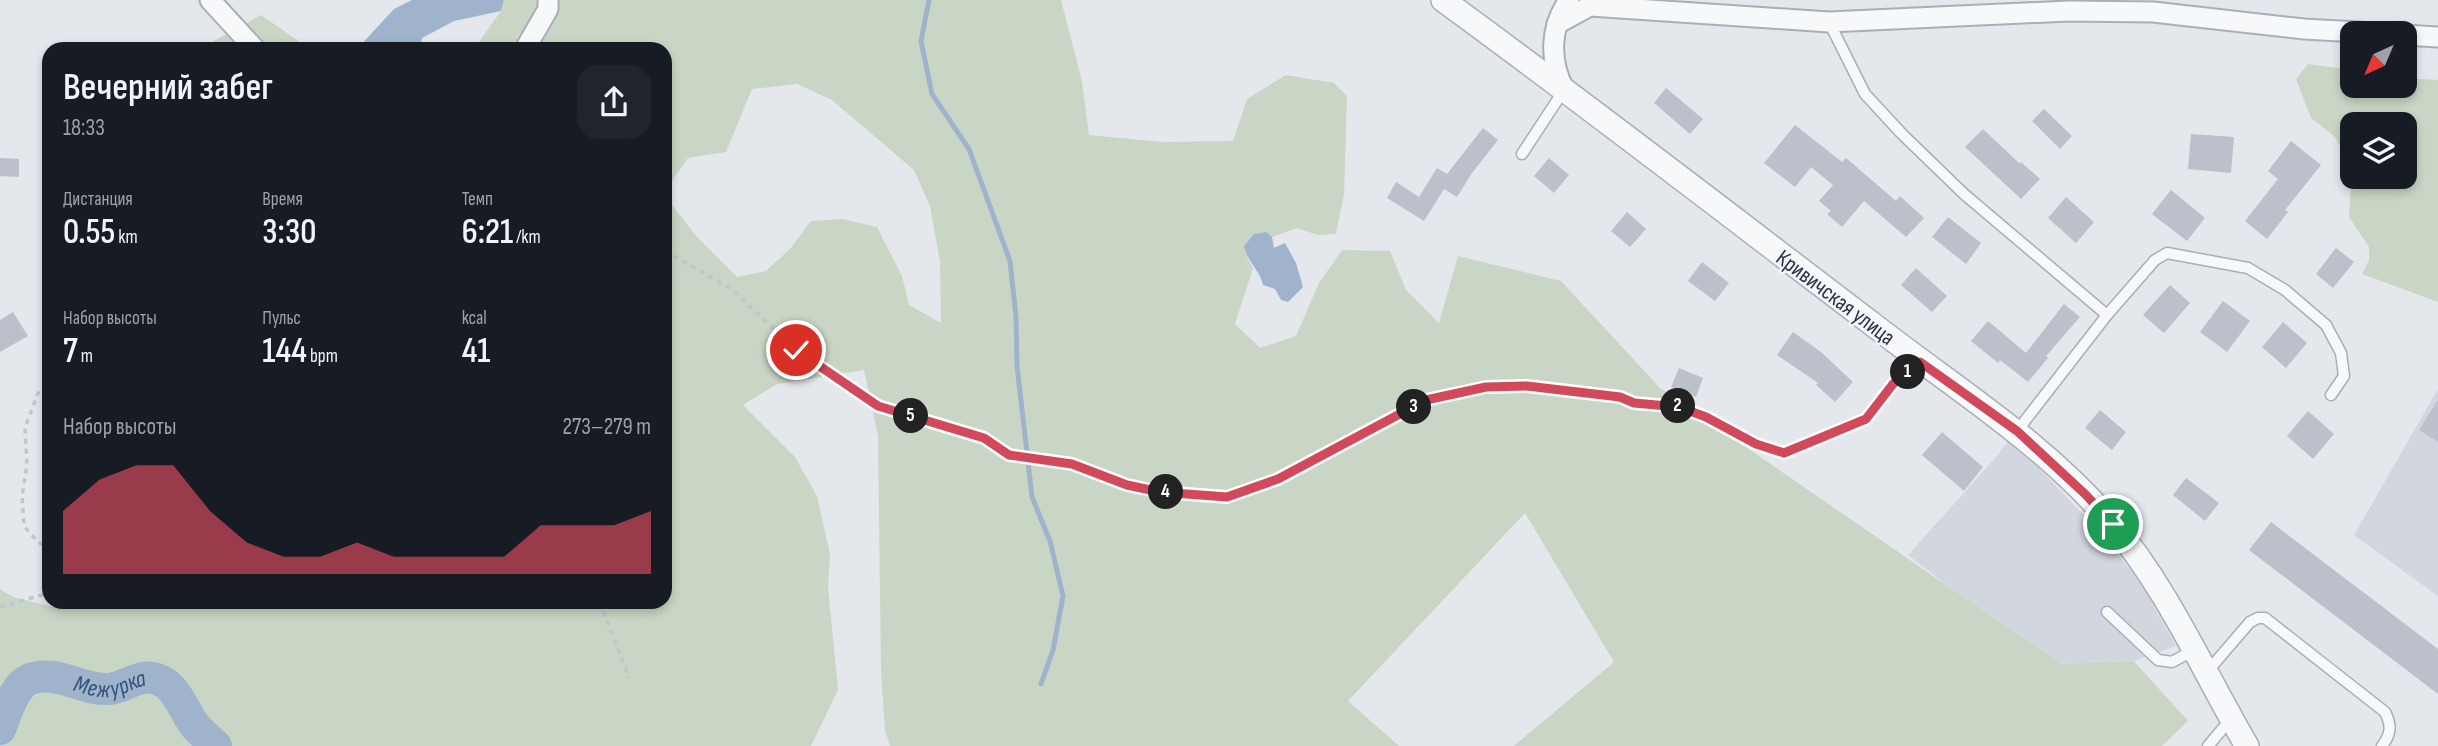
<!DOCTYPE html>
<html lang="ru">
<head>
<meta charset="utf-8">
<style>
	:root { --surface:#171b24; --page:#20242c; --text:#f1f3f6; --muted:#9ea1a6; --accent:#d1495b }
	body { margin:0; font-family:"Sofia Sans Condensed",sans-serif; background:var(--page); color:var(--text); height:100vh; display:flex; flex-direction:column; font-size:26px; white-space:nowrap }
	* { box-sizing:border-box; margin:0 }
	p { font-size:23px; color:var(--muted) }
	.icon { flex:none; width:38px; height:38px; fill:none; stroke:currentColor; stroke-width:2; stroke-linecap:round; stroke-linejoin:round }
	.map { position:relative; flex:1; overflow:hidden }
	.side { position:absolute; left:42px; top:42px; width:630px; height:567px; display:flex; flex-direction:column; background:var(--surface); border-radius:21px; box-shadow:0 4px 10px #0003 }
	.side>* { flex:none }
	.needle { width:46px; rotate:224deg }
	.controls { position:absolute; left:2340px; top:21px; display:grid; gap:14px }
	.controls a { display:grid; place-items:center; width:77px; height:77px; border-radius:14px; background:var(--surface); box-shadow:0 4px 10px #0003; font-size:35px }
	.pin { position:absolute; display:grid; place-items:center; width:60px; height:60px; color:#fff; margin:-30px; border:4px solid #fff; border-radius:50%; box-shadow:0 2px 7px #0007 }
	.km { position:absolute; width:35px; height:35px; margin:-18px; border-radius:50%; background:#222; color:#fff; font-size:19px; line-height:35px; text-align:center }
	.round { display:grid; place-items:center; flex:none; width:74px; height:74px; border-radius:21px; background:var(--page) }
	.overview { display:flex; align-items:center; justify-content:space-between; height:119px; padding:0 21px }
	h1 { font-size:38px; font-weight:600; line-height:52px }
	.metrics { display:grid; grid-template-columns:repeat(3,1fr); gap:10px; height:119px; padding:7px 21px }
	.metrics div { display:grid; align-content:center }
	.metrics b { font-size:35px; font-weight:600 }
	.metrics small { font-size:19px; font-weight:400 }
	.metrics p { font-size:19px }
	.chart { height:196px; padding:14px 21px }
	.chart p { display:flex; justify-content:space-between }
	.chart svg { width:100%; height:126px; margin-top:7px; fill:var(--accent); opacity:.7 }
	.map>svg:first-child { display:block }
	.built { fill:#d2d6de }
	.green { fill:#c9d6c5 }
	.water { fill:#9fb4cc }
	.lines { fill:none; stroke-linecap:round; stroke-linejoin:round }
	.stream { stroke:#9fb4cc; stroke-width:5 }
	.river { stroke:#9fb4cc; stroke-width:32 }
	.building { fill:#bbc0ca }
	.service-casing { stroke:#a9aeb7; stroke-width:13 }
	.minor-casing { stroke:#a9aeb7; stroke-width:23 }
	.tertiary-casing { stroke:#a9aeb7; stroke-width:26 }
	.path { stroke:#c2c5cb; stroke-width:3.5; stroke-dasharray:5 5; stroke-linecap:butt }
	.service { stroke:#f7f8fa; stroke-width:10 }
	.minor { stroke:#f7f8fa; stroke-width:19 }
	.tertiary { stroke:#f7f8fa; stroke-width:23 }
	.route-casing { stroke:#fff; stroke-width:14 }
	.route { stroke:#d1495b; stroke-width:9 }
	.labels { text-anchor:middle; stroke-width:5; stroke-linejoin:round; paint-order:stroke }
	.street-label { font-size:23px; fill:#2b3445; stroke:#f4f6f9 }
	.water-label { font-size:24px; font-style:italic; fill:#34527a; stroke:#f4f6f9 }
</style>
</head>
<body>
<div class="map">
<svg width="2438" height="746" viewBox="0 0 2438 746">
	<rect width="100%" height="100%" fill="#e4e7ec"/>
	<g class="built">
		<path d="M2438,389v207l-84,-61z"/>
		<path d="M2010,438l90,94 40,50 36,64 -42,15 -73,3 -100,-68 -53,-41 89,-99z"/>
	</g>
	<g class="green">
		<path d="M504,0h557l21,81 7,54 73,7 71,-1 14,-42 39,-24 48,8 13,13 -3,98 -8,40 -18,1 -21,-7 -25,9 -6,-5 -19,25 6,11 -18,56 25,24 36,-12 23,-53 23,-33 48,1 16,39 33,33 19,-67 103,25 99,107 401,276 73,-3 54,60 -26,25h-648l100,-84 -89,-149 -177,188 51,45h-509l-5,-16 -4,-59 -3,-235 -14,-66 -87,14 -34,21 52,52 22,39 13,58 -2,33 10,103 -27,56h-811v-157l13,8 40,10 17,-5h595v-406l32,41 40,40 29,-6 25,-23 20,-27 31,-2 35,8 25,49 7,29 32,18 -1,-61 -10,-56 -16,-36 -82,-70 -35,-16 -45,5 -26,63 -38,6 -23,33v-142h-191l27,-38z"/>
		<path d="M261,15l49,34h-91l-9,-6z"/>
		<path d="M2308,64l44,6v16h52l1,-8 33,2v222l-76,-28 7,-14v-13l-20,-30 1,-21 4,-19h50v-53h-52v44l-17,-31 -24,-19 -15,-39z"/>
	</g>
	<g class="water">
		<path d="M412,0h92l-3,11 -47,10 -32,17 -2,11h-63l37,-40z"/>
		<path d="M1266,232l6,5 2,11 11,-5 11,20 7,24 -15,15 -7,-2 -6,-11 -12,-4c-2,-13 -15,-22 -19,-39l10,-12z"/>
	</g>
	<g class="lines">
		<path class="stream" d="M929,0l-8,41 11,53 37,55 41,112 6,56 1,49 15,131 18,44 13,55 -10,54 -12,34"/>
		<path class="river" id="s1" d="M0,729c7,-16 13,-43 30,-50 26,-10 53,12 79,10 19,-1 33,-21 56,-6 14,10 19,27 28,40 6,9 16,15 23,23"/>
	</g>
	<g class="building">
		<path d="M1666,88l37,31 -13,15 -36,-31z"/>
		<path d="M2044,109l28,27 -12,13 -28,-28z"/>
		<path d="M1795,125l47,37 4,-4 50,43 4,-5 24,22 -18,19 -42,-36 -22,26 -15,-13 4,-3 -12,-10 14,-16 -22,-18 -16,20 -31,-24z"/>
		<path d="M1483,128l15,12 -26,33 -15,24 -13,-8 -20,32 -37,-23 9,-16 23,15 18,-29 10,6z"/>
		<path d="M1983,129l37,35 1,-2 19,17 -19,20 -56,-52z"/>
		<path d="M2191,134l43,3 -3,36 -43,-4z"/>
		<path d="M2291,141l30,24 -36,45 3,2 -21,27 -22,-18 33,-42 -10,-8z"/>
		<path d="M0,158l19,1v18l-19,-1z"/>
		<path d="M1549,158l20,17 -15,18 -20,-17z"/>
		<path d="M2171,190l34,28 -18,23 -35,-27z"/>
		<path d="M2066,197l28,25 -18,21 -28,-25z"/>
		<path d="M1627,212l19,17 -16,18 -19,-16z"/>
		<path d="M1948,217l33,26 -15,21 -34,-27z"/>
		<path d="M2336,248l18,14 -21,26 -17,-14z"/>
		<path d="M1702,262l27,21 -14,18 -27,-20z"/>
		<path d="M1916,268l31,28 -15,16 -31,-27z"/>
		<path d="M2170,285l20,18 -26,30 -21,-18z"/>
		<path d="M2223,301l27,20 -23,31 -27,-20z"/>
		<path d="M2064,304l16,13 -34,39 2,2 -20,24 -28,-22 -2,3 -27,-22 17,-20 38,32z"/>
		<path d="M13,312l15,24 -28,16v-32z"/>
		<path d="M2283,322l24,21 -21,25 -24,-21z"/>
		<path d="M1793,332l28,20 32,30 -18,20 -19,-17 2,-2 -41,-28z"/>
		<path d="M1679,368l24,10 -7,19 -25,-10z"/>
		<path d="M2438,400v42l-19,-12z"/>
		<path d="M2100,410l26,22 -14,18 -27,-22z"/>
		<path d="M2308,411l26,23 -21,25 -26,-23z"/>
		<path d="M1942,432l41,35 -19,24 -42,-36z"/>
		<path d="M2186,478l33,25 -14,18 -32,-26z"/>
		<path d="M2271,522l167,127v45l-189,-144z"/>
	</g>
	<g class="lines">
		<g class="service-casing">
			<g id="service">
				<path d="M1829,22l36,72 37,40 62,60 143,121"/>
				<path d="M1522,154l42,-64"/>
				<path d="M2017,431l90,-116 48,-55 12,-7 81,15 37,22 41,35 15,28 3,23 -13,19"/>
				<path d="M2107,612l51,48 14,2 22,-12"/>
				<path d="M2207,672l43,-50 8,-4h7l120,94c7,14 6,22 -3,34"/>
				<path d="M2208,746l22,-26"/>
			</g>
		</g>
		<g class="minor-casing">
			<g id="minor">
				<path d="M210,0l45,49"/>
				<path d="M1557,24l33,-18 239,16 240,-11 84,1 151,17 72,4"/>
				<path d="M2404,35l34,2"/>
				<path d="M525,49l23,-40v-9"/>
				<path d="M1564,89c-15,-29 -14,-62 5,-89"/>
			</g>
		</g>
		<g class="tertiary-casing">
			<path id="tertiary" d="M1443,0c144,105 286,215 428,323 82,64 172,119 240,199 57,67 92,149 136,224"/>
		</g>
		<g class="path">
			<path d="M665,251l68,39 63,60 82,56 106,31 24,18 64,9 55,21 33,7 67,5 51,-18 148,-79 60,-13 41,-1 93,11 14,6 45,3 27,11 50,27 28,9 81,-34 28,-35 12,-10"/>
			<path d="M49,388l-11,5 -13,35 2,37 -5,31 2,30 14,16 11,6"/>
			<path d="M600,602l29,76"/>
			<path d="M0,607l49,-14"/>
		</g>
		<use href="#service" class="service"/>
		<use href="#minor" class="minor"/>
		<use href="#tertiary" class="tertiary"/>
	</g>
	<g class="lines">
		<g class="route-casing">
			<path id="route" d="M796,350l82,56 106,32 25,17 63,9 55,21 33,7 67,5 51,-18 148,-79 60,-13 41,-1 93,11 14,6 45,4 27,10 50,27 28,9 82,-34 27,-35 27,-22 97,69 68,63 28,30"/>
		</g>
		<use href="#route" class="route"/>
	</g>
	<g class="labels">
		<g class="street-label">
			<text transform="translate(1836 297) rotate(37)" y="8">Кривичская улица</text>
		</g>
		<g class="water-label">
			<text dy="8" stroke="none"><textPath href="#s1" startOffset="142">Межурка</textPath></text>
		</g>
	</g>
</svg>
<div class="controls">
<a><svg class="needle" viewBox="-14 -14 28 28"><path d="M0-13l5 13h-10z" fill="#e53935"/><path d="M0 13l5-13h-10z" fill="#9ea1a6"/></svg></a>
<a><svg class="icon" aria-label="layers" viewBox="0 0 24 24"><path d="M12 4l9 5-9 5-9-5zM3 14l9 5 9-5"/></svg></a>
</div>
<div class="pin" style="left:2113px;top:524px;background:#1e9e55"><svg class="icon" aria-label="arrive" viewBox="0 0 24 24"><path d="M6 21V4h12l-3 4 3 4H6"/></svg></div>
<div class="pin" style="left:796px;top:350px;background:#d93025"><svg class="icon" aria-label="check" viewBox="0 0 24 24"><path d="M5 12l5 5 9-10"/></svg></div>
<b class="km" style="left:1908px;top:372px">1</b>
<b class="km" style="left:1678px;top:406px">2</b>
<b class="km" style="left:1414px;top:407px">3</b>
<b class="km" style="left:1166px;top:492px">4</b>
<b class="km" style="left:911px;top:416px">5</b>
<section class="side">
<div class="overview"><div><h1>Вечерний забег</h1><p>18:33</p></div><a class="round"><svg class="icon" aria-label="share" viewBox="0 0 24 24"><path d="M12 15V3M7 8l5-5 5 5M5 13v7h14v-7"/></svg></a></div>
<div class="metrics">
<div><p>Дистанция</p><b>0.55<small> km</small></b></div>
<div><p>Время</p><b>3:30</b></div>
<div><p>Темп</p><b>6:21<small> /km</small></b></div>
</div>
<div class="metrics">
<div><p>Набор высоты</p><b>7<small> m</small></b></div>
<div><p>Пульс</p><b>144<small> bpm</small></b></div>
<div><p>kcal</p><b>41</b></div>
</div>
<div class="chart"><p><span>Набор высоты</span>273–279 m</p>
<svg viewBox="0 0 160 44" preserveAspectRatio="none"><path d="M0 44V22L10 11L20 6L30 6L40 22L50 33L60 38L70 38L80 33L90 38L100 38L110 38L120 38L130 27L140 27L150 27L160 22V44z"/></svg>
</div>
</section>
</div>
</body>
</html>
